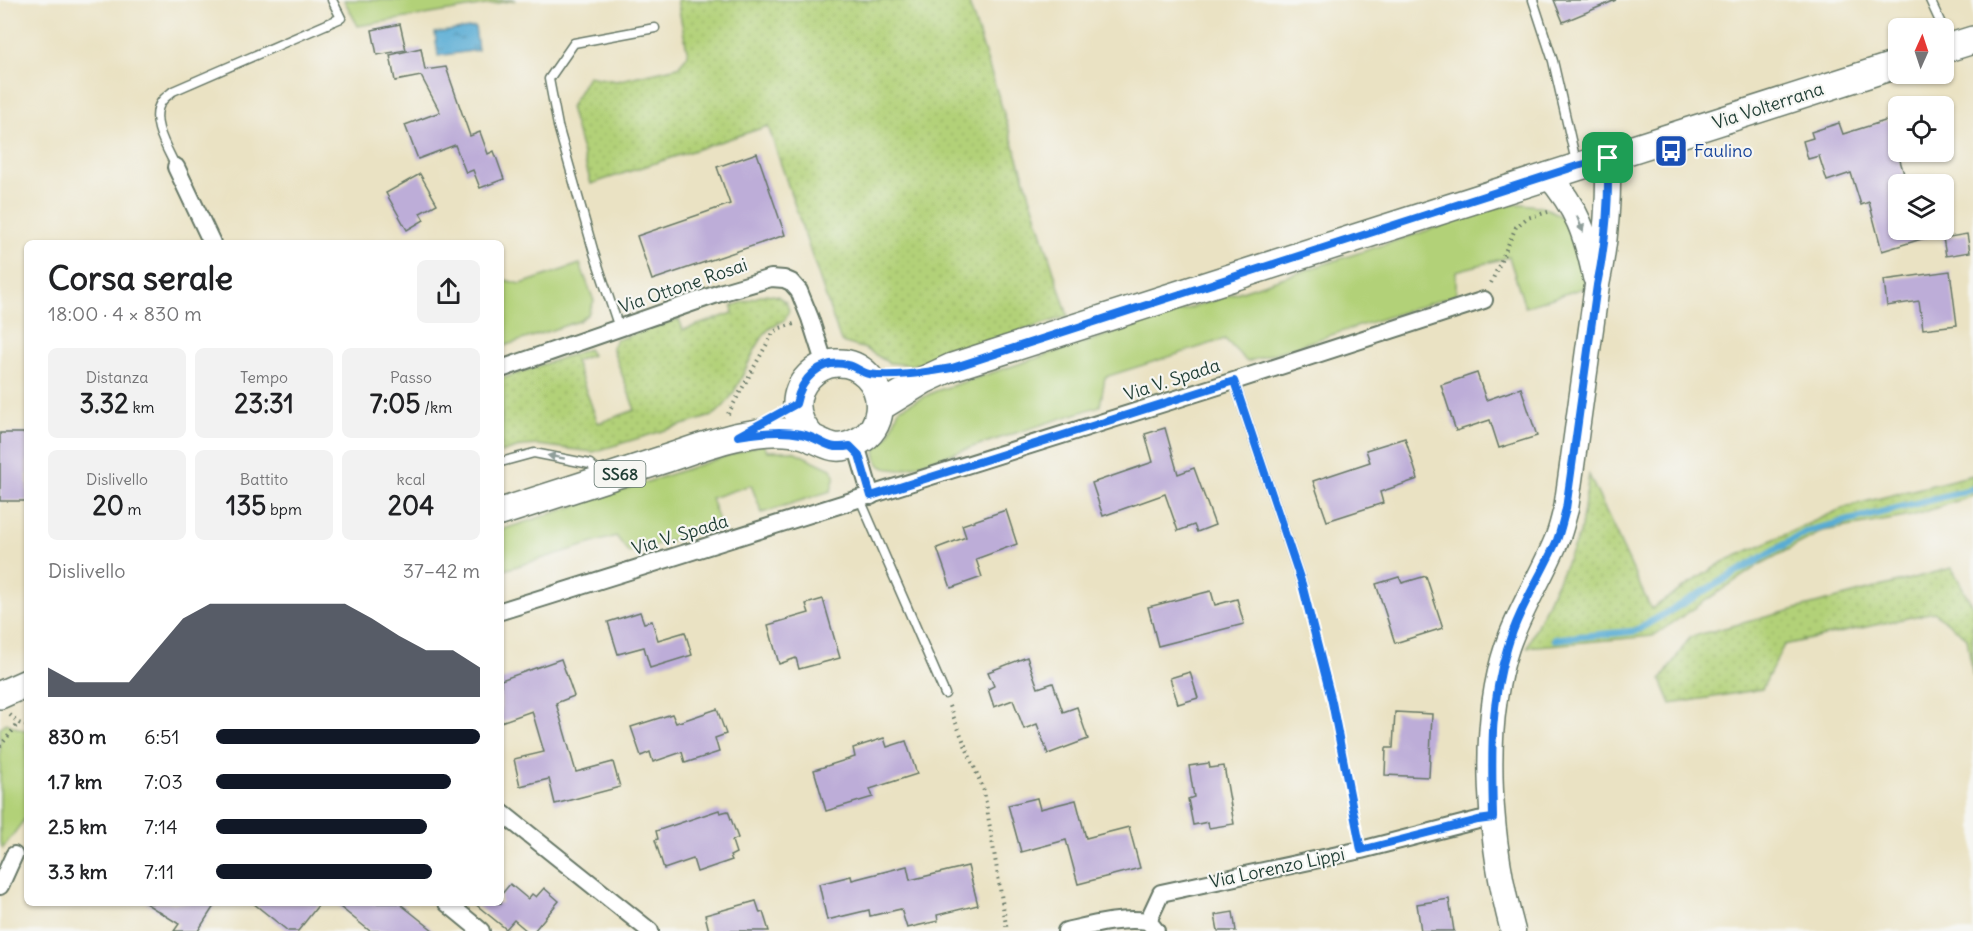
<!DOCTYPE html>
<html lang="it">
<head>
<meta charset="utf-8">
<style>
	:root { --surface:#fff; --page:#f2f2f2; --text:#202124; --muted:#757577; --accent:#111827 }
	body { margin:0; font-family:Delius,sans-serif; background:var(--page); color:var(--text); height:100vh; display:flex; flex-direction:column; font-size:22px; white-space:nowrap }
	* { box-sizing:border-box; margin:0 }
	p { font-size:20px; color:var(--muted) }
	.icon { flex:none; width:33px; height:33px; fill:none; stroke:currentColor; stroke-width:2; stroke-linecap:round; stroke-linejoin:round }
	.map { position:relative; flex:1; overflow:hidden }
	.panel { position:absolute; left:24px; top:240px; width:480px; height:666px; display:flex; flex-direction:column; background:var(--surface); border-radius:9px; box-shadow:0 2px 4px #0004 }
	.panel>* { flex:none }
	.needle { width:39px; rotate:3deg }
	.buttons { position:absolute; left:1888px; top:18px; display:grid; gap:12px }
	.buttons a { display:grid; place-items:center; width:66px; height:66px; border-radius:9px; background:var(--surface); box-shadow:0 2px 4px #0004; font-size:30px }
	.pin { position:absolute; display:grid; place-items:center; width:51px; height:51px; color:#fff; margin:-26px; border-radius:12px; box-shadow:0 3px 9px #0006 }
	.round { display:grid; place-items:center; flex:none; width:63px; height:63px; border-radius:9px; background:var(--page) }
	.overview { display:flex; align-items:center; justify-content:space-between; height:102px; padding:0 24px }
	h1 { font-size:33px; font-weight:700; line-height:45px }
	.figures { display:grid; grid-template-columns:repeat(3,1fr); gap:9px; height:102px; padding:6px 24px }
	.figures div { display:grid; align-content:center; border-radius:9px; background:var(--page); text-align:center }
	.figures b { font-size:26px; font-weight:700 }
	.figures small { font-size:16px; font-weight:400 }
	.figures p { font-size:16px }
	.chart { height:168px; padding:12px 24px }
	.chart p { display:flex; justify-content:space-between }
	.chart svg { width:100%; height:108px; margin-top:6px; fill:var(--accent); opacity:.7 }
	ul { padding:0 24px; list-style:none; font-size:20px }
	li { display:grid; grid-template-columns:96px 72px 1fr; align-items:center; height:45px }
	li i { height:15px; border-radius:8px; background:var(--accent) }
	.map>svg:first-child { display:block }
	.grass { fill:url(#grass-dots); stroke:#688756; stroke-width:1.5 }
	.park { fill:#b2d178; stroke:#688756; stroke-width:1.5 }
	.water { fill:url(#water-ripples); stroke:#3c7484; stroke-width:1.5 }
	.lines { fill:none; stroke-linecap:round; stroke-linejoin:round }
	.stream { stroke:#58acd4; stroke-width:7 }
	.building { fill:#bdadd8 }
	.lane-casing { stroke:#676; stroke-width:11 }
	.street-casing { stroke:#676; stroke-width:20 }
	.secondary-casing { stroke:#676; stroke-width:27 }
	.primary-casing { stroke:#676; stroke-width:30 }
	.path { stroke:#676; stroke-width:4; stroke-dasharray:1.5 4.5; stroke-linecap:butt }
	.lane { stroke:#fff; stroke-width:8 }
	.street { stroke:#fff; stroke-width:16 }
	.secondary { stroke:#fff; stroke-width:24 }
	.primary { stroke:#fff; stroke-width:27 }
	.oneway { fill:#8f9e9a }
	.route-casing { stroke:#fff; stroke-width:12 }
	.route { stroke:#1a73e8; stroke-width:8 }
	.labels { text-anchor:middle; stroke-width:4.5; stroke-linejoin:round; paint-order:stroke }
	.shield { fill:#f6f6f2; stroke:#60746d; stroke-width:1.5 }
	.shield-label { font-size:16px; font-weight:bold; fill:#1f3d34 }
	.street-label { font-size:18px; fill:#1f3d34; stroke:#f6f6f2 }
	.transit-label { font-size:18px; fill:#164399; stroke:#f6f6f2; text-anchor:start }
</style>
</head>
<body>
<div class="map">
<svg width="1973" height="931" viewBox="0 0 1973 931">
	<defs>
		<pattern id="grass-dots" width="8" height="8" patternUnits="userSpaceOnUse" patternTransform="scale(1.5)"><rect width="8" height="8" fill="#b2d178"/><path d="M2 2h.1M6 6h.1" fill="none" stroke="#99b468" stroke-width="1.8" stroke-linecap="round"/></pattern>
		<pattern id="water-ripples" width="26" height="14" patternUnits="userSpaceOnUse" patternTransform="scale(1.5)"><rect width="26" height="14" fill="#58acd4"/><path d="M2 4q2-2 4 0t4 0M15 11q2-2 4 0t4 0" fill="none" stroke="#488dad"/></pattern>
	</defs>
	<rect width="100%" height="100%" fill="#f6f6f2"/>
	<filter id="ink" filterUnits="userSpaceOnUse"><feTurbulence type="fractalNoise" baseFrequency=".0167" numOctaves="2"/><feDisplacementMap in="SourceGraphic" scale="12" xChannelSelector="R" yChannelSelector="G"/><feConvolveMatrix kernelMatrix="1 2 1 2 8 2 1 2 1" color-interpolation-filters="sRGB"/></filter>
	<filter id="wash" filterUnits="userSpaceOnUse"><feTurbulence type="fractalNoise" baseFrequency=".008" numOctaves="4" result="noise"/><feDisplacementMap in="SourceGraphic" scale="24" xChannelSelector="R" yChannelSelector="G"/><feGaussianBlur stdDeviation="1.35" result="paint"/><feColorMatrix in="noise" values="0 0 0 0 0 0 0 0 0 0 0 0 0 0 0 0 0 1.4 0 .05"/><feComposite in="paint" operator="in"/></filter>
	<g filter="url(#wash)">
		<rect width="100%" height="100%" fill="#eae2c3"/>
		<g class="grass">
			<path d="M677,0h291l100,316 -153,49 -26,-2 -23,-14 -25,-7 -73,-216 -177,58 -21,-77 18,-31 28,5 62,-14 10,-12z"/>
			<path d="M766,294l11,2 9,6 3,8 -4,10c-6,3 -13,6 -17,10 -22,25 -27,67 -56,86l-119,36 -55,-7 -15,1 -22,7v-74l87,-30 4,6 -17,6 23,62 37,-13 -23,-63 4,-7 63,-21 4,11 50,-17 -1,-7z"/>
			<path d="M1589,475l62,134 72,-47 125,-56 125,-31v21l-61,20 -89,15 -64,34 -106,71 -126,11 53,-114z"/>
			<path d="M1952,568l21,39v70l-6,-39 -33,-26 -150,33 -22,44 -91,15 -10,-24 29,-43z"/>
		</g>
		<g class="park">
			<path d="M344,0h172l-158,26z"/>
			<path d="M1517,204c59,1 60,34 69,83l-61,20 -16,-50 -53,14v24l-209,67 -22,-23 -120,38 -5,29 -199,64c-17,-1 -24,-1 -26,-19l14,-16 10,-26 37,-18 569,-186z"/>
			<path d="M580,264l14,37 -6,13 -9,7 -78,26v-68l20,5z"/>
			<path d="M763,444l4,7h26l38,18 4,6 -4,16 -69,22 -11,-28 -40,13 9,27 -91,28 -13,-17 -115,35v-41z"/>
			<path d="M6,723l21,9v84l-24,32 -3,-5v-115z"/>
		</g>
		<path class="water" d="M475,27l3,23 -40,6 -3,-23z"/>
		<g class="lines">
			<path class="stream" d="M1555,639l80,-8 173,-100 165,-42"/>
		</g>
		<g id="blocks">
			<g class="building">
				<path d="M1554,0h62l-53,22z"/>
				<path d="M400,24l6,26 -29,5 -5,-25z"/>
				<path d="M421,48l4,22 21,-3 24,69 10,-4 8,22 6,-3 10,28 -24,9 -7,-18 -7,3 -11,-28 -37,14 -13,-34 35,-13 -19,-36 -26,5 -5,-26z"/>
				<path d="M1888,120l19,64h-8v46h38l1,4 -56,17 -13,-49 -8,3 -10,-32 -24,8 -8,-25 -11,3 -5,-18 10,-3 -2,-6 28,-9 4,11z"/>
				<path d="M757,153l28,82 -133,45 -15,-44 93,-32 -13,-37z"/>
				<path d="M420,174l17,30 -17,9 4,7 -17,10 -21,-37z"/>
				<path d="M1967,234l3,18 -24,4 -3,-18z"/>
				<path d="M1950,271l7,54 -34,4 -4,-28 -32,5 -3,-26z"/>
				<path d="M1477,373l9,27 35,-12 16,48 -38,12 -9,-28 -34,11 -15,-46z"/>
				<path d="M1165,428l13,46 16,-6 21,57 -18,7 -3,-7 -16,6 -13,-37 -62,22 -11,-33 61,-21 -8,-28z"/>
				<rect x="0" y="433" width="27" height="68"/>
				<path d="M1405,438l13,41 -38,13 3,11 -56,18 -14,-40 57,-19 -4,-12z"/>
				<path d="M1006,510l11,34 -41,15 6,18 -31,11 -14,-40 29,-11 -4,-12z"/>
				<path d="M1426,576l17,52 -48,15 -19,-59 23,-7 3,6z"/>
				<path d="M1211,591l4,14 22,-6 7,25 -86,22 -10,-39z"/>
				<path d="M823,599l17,59 -41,11 -3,-11 -17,6 -11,-39 41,-12 -3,-9z"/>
				<path d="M640,612l4,11 8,-2 6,19 27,-8 7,23 -42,13 -6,-21 -26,7 -10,-32z"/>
				<path d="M1027,657l11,31 15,-5 10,29 14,-5 11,32 -40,15 -11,-30 -13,5 -11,-29 -19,7 -6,-18 6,-3 -6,-14z"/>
				<path d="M561,659l13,37 -18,7 20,69 37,-10 7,25 -65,17 -6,-25 -29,7 -6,-27 30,-7 -12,-41 -31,11v-42z"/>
				<path d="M1190,672l8,26 -20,6 -8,-26z"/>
				<path d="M717,709l9,25 -11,4 4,14 -34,11 -3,-11 -29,10 -3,-10 -9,4 -10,-29 41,-13 4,9z"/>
				<path d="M1395,712l37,2 -3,63 -44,-2 1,-27h7z"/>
				<path d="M884,738l3,9 19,-6 11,33 -47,15 3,8 -47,14 -12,-41 41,-13 -2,-9z"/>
				<path d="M1209,763l1,5 14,-2 10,58 -25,4 -1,-6 -15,3 -5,-26 6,-2 -5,-31z"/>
				<path d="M1037,798l3,11 36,-9 10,38 43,-11 11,41 -62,16 -12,-44 -45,12 -13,-47z"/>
				<path d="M719,810l1,3 8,-2 10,27 -6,3 4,12 -6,3 2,4 -35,12 -4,-13 -29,10 -9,-29 3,-1 -2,-8z"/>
				<path d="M907,866l3,14 58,-14 10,39 -41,10 1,6 -31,7 -6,-19 -31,7 -1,-6 -42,10 -8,-36 32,-8 1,4z"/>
				<path d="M510,884l18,15 4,-5 4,3 8,-9 15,13 -25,30h-7l-13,-11 -8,9 -32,-26h27v-8z"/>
				<path d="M1449,899l5,32h-33l-4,-27z"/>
				<path d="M756,901l4,12 3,-1 6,19h-60l-4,-16z"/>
				<path d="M145,903h71l-18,28h-24l5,-7z"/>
				<path d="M253,903h67l-22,28h-10z"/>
				<path d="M335,903h64l35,28h-64z"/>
				<path d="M1233,912l3,19h-18l-3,-16z"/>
			</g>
		</g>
	</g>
	<g filter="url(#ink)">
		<use href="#blocks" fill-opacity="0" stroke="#676" stroke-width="1.5"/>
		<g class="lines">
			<g class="lane-casing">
				<g id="lane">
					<path d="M1533,0l20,61 23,101"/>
					<path d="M1930,0l13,28"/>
					<path d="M176,167c-8,-17 -28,-48 -14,-66 3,-4 8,-7 11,-10l168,-73 -9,-18"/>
					<path d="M619,328l-25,-75 -36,-127 -9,-47 25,-36 81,-15"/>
					<path d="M1234,381l68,203"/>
					<path d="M501,462l33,-9 56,11 11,10"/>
					<path d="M860,499l85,195"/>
				</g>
			</g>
			<g class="street-casing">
				<g id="street">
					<path d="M176,167l36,76"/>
					<path d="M501,369l222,-77 48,-14 13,1 7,3 8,9 11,27 15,47"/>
					<path d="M851,446l8,9 12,41"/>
					<path d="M501,611l733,-230 250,-81"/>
					<path d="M501,812l149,119"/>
					<path d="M0,886l14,-31"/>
					<path d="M447,903l34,28"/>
					<path d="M1148,921l13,-28 200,-43 117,-30 15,-2"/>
					<path d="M1066,931c26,-6 55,-14 82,-10l8,10"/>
				</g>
			</g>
			<g class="secondary-casing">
				<g id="secondary">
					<path d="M1548,175c29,33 38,59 47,102"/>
					<path d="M1513,931c-23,-84 -34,-200 -6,-284 13,-38 35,-71 50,-108 4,-9 6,-20 9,-30l31,-224c9,-42 12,-84 11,-127"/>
				</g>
			</g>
			<g class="primary-casing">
				<g id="primary">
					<path d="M1944,49l29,-9"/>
					<path d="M880,407l44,-27 28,-13 947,-303"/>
					<path d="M501,512c54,-17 107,-35 161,-52 25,-8 52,-19 78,-24 20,-4 44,-7 64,-1 22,7 29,20 55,6 24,-12 27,-47 8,-66 -37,-37 -100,19 -54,64"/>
					<path d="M0,695l27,-12"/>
				</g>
			</g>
			<g class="path">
				<path d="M1491,283l25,-56 11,-9 21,-6"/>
				<path d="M728,414l45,-81 7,-5 14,-4"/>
				<path d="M1305,596l27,106 25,130"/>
				<path d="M949,706l35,85 23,140"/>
				<path d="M10,715l9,8 8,3"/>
				<path d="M0,746l19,-23"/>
			</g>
			<use href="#lane" class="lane"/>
			<use href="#street" class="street"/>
			<use href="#secondary" class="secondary"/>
			<use href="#primary" class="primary"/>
		</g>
		<defs><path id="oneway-solid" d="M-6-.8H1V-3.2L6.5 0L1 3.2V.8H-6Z" transform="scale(1.5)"/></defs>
		<g class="oneway">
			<use href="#oneway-solid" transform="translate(1580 224) rotate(69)"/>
			<use href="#oneway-solid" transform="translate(556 457) rotate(-170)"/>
		</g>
	</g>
	<g class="lines" filter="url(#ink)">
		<g class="route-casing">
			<path id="route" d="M1608,158c1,43 -2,85 -11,127l-31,224c-3,10 -5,21 -9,31 -16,36 -39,70 -50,109 -18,58 -15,110 -14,169l-15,2 -117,30 -29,-148 -30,-118 -68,-203 -363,115 -12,-41 -9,-9c-25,5 -28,-8 -49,-12 -21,-4 -42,-1 -63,2l58,-32c5,-25 24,-46 52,-39 7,1 14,8 21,9 24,4 58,-2 83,-6l625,-202z"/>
		</g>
		<use href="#route" class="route"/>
	</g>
	<defs>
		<g id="bus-square" transform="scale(1.725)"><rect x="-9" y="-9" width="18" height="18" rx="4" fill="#1a4fb4" stroke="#f6f6f2"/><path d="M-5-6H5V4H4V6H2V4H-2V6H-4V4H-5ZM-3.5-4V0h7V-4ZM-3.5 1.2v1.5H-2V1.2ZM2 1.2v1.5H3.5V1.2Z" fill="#fff"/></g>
	</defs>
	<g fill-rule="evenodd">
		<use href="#bus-square" x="1671" y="151"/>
	</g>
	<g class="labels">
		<rect class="shield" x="594.5" y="461" width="51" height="26" rx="4.5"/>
		<g class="shield-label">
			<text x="620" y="480">SS68</text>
		</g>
		<g class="street-label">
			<text transform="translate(1768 106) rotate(-18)" y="6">Via Volterrana</text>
			<text transform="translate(683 286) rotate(-19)" y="6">Via Ottone Rosai</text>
			<text transform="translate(1172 380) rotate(-18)" y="6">Via V. Spada</text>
			<text transform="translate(680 535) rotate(-17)" y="6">Via V. Spada</text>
			<text transform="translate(1277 868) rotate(-12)" y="6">Via Lorenzo Lippi</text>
		</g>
		<g class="transit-label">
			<text x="1694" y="157">Faulino</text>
		</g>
	</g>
</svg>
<div class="buttons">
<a><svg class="needle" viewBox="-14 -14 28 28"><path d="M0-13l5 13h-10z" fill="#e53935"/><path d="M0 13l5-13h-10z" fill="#757577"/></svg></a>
<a><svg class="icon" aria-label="locate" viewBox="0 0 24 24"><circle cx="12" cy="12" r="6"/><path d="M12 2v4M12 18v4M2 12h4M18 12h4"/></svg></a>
<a><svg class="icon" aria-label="layers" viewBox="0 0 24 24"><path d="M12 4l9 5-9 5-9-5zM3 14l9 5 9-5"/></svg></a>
</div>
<div class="pin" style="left:1608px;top:158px;background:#1e9e55"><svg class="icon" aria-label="arrive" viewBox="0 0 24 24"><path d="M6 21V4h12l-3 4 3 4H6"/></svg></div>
<section class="panel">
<div class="overview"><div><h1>Corsa serale</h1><p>18:00 · 4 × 830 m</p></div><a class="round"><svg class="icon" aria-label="share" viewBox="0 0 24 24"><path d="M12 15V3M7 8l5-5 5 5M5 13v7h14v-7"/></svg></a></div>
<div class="figures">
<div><p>Distanza</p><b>3.32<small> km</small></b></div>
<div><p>Tempo</p><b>23:31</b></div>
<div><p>Passo</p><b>7:05<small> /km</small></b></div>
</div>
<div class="figures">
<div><p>Dislivello</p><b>20<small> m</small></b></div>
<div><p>Battito</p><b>135<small> bpm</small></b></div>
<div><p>kcal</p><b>204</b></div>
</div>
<div class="chart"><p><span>Dislivello</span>37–42 m</p>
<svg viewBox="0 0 160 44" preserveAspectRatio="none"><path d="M0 44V32L10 38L20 38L30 38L40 25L50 12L60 6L70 6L80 6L90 6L100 6L110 6L120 12L130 19L140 25L150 25L160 32V44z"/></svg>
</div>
<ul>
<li><b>830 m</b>6:51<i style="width:100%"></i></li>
<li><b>1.7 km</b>7:03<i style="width:89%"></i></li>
<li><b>2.5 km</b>7:14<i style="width:80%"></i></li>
<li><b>3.3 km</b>7:11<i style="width:82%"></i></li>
</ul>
</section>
</div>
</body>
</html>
